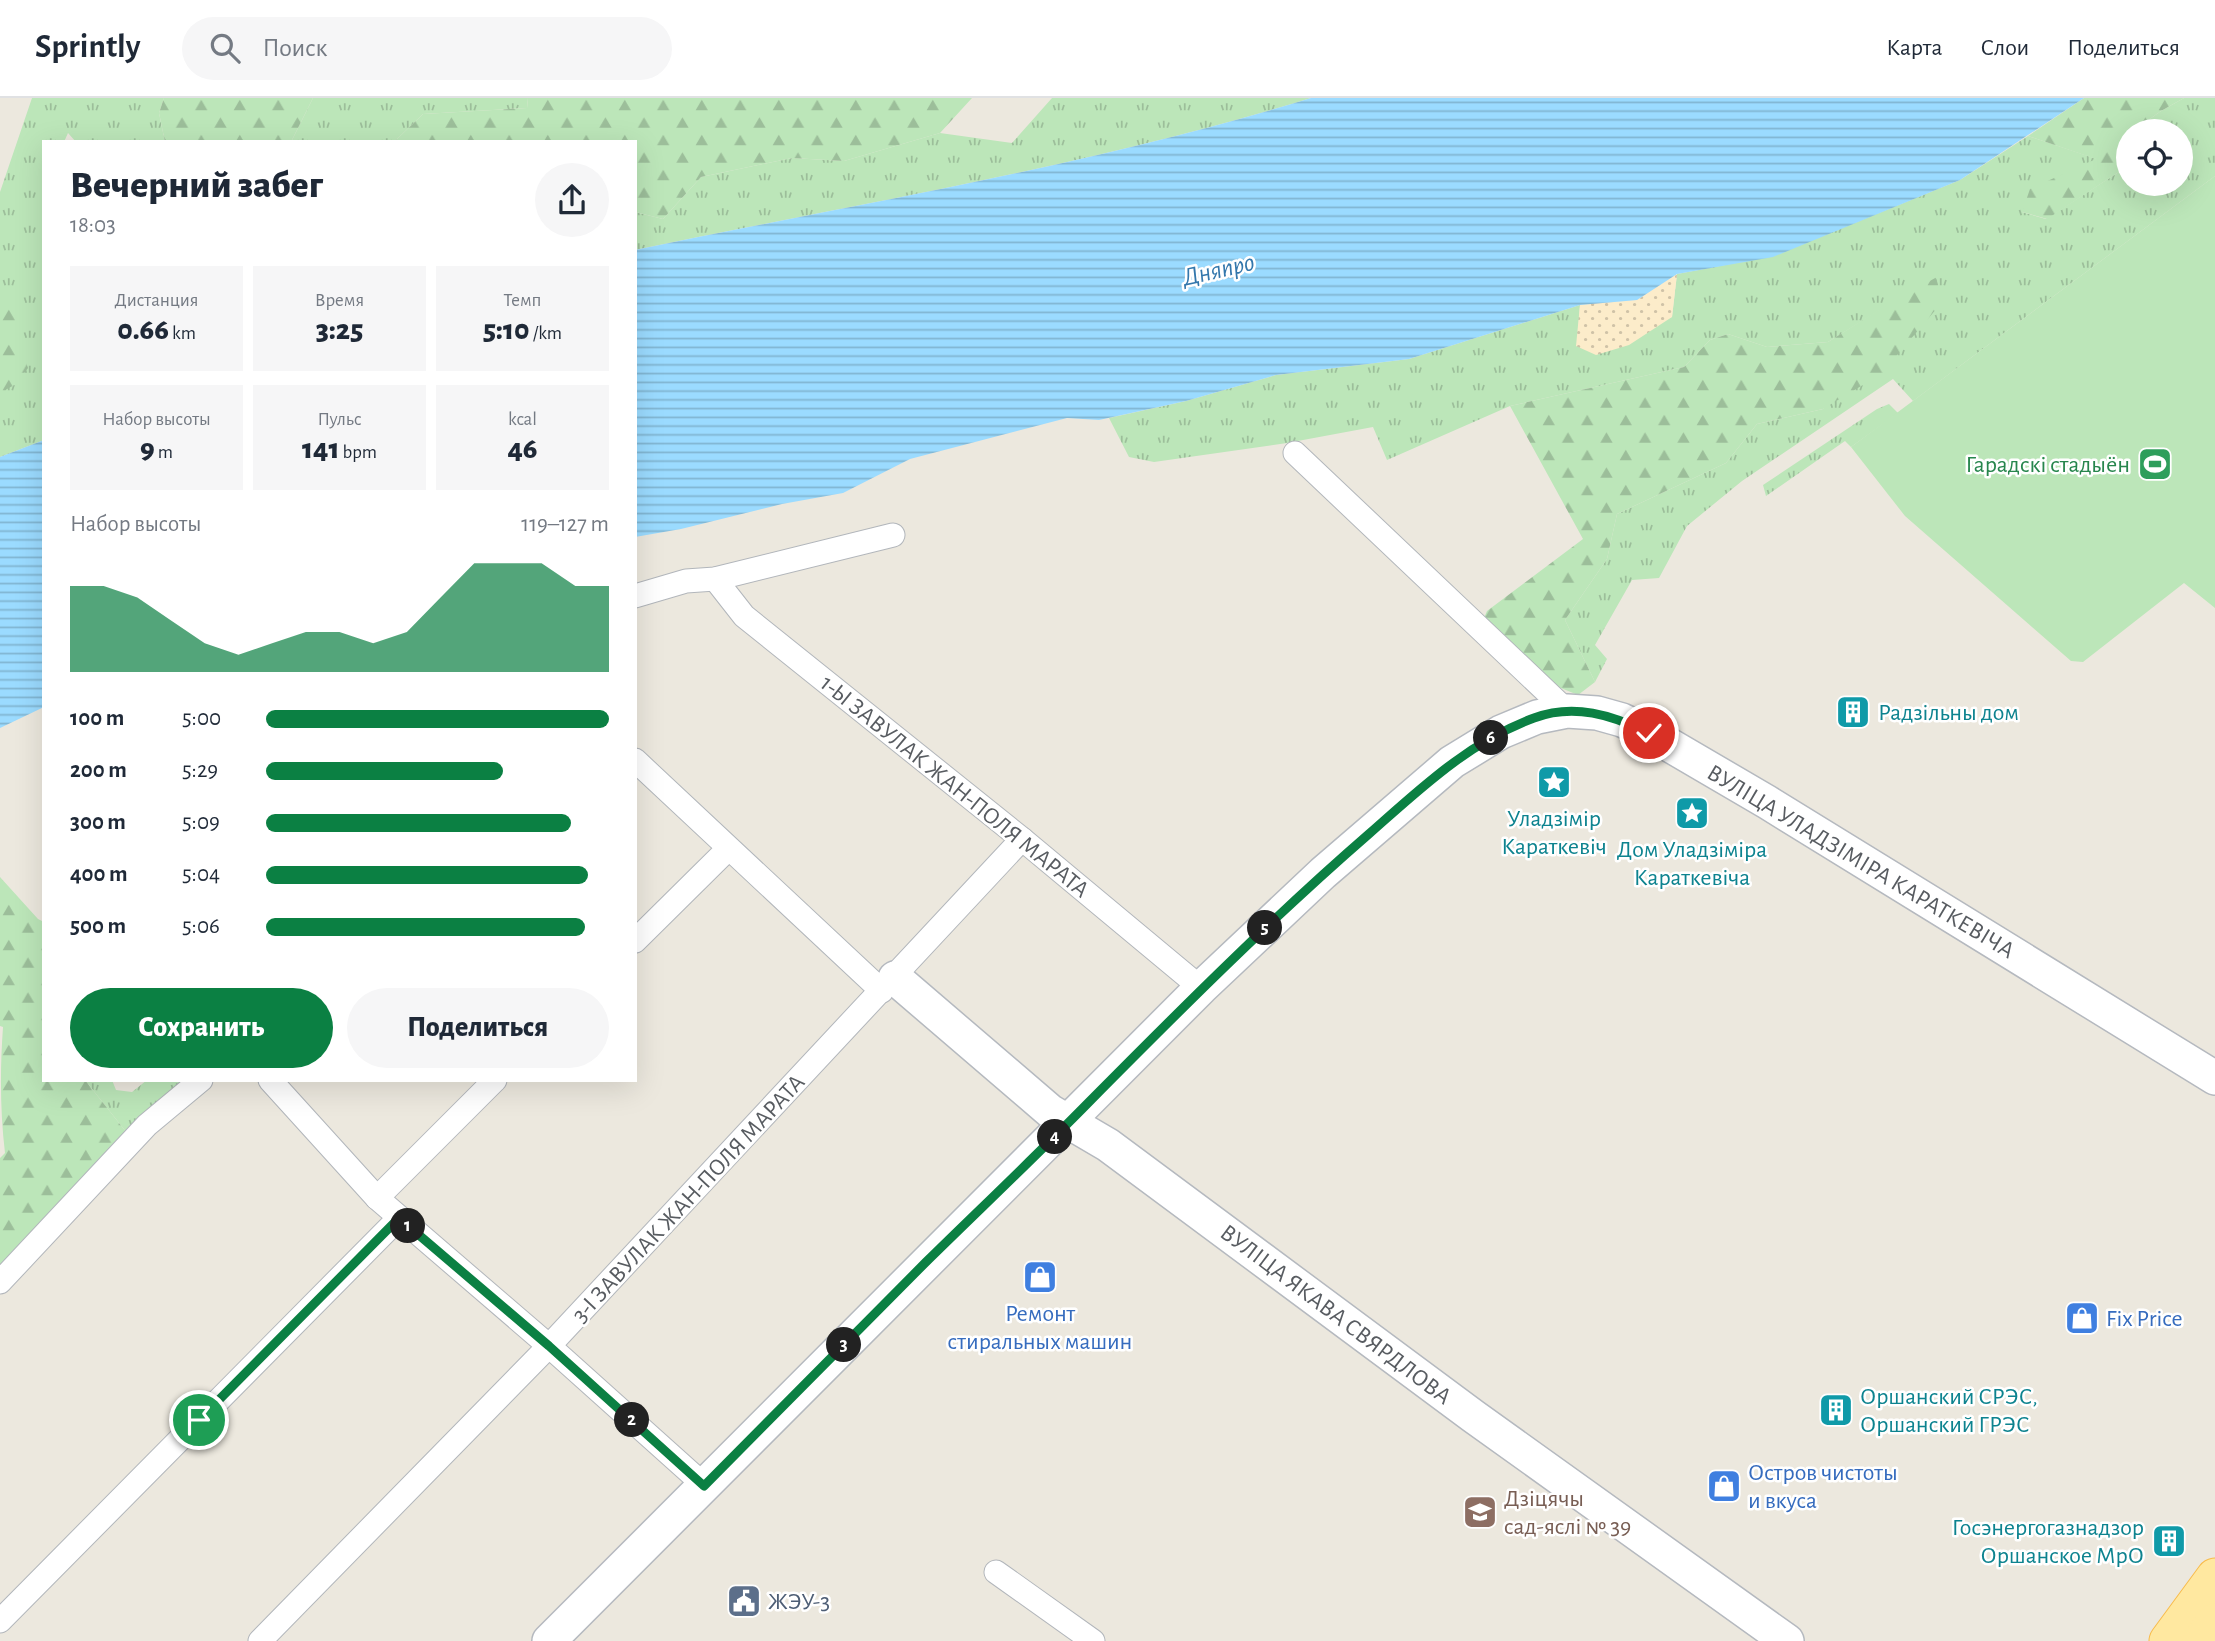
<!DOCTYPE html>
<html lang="ru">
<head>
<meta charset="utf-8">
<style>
	:root { --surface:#fff; --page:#f6f6f7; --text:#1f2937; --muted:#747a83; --line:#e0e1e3; --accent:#0b8043 }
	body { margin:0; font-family:"Alegreya Sans",sans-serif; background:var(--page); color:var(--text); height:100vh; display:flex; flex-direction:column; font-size:26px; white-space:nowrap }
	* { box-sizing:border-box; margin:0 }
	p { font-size:23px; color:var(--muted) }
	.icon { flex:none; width:38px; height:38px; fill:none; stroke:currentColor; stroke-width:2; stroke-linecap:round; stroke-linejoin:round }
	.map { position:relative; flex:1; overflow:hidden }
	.panel { position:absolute; left:42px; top:42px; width:595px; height:942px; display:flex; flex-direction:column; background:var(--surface); border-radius:0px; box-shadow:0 7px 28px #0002 }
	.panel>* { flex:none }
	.controls { position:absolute; left:2116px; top:21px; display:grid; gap:14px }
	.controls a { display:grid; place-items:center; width:77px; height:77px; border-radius:50%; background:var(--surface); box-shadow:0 7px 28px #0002; font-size:35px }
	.pin { position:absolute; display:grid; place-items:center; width:60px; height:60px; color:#fff; margin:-30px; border:4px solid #fff; border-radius:50%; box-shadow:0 2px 7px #0007 }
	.km { position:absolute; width:35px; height:35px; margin:-18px; border-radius:50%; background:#222; color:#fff; font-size:19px; line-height:35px; text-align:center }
	.round { display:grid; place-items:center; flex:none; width:74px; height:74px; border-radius:37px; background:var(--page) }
	.summary { display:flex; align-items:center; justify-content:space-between; height:119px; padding:0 28px }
	h1 { font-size:38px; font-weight:800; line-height:52px }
	.stats { display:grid; grid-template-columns:repeat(3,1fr); gap:10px; height:119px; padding:7px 28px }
	.stats div { display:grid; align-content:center; border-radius:0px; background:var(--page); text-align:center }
	.stats b { font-size:30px; font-weight:800 }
	.stats small { font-size:19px; font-weight:400 }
	.stats p { font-size:19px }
	.chart { height:196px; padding:14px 28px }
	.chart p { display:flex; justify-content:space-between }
	.chart svg { width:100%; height:126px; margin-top:7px; fill:var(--accent); opacity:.7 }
	.cta { display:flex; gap:14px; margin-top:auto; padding:14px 28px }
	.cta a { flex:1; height:80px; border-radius:42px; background:var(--accent); color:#fff; font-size:28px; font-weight:800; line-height:80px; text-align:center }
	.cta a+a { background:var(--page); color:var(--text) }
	ul { padding:0 28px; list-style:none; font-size:23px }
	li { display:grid; grid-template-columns:112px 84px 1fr; align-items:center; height:52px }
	li i { height:18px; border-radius:9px; background:var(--accent) }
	header { display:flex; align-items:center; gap:42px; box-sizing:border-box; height:98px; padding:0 35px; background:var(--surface); border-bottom:2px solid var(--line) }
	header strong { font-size:33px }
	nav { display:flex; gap:38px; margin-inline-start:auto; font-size:24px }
	.search { width:490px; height:63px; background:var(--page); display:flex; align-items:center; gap:18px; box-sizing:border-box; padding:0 24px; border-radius:38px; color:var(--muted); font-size:26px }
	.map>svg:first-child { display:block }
	.grass { fill:url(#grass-tufts) }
	.forest { fill:url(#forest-firs) }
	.sand { fill:url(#sand-dots) }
	.pitch { fill:#bce6b9 }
	.water { fill:url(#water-rules) }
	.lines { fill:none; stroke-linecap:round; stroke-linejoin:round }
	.street-casing { stroke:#b2b6bb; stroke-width:25 }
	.secondary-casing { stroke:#b5b9bf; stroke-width:36 }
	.primary-casing { stroke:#f8bb4b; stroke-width:39 }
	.street { stroke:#fff; stroke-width:23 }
	.secondary { stroke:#fff; stroke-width:33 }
	.primary { stroke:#ffe8a0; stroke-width:37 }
	.route-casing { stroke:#fff; stroke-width:14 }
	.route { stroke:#0b8043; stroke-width:9 }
	.labels { text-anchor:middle; stroke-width:5; stroke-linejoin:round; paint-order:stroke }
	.leisure-label { font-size:24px; fill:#27864d; stroke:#fff; text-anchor:end }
	.culture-label { font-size:24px; fill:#0d838f; stroke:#fff; text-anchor:start }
	.street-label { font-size:24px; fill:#585c61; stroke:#fff }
	.shop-label { font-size:24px; fill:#366cbe; stroke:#fff; text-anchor:start }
	.education-label { font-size:24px; fill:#785e54; stroke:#fff; text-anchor:start }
	.service-label { font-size:24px; fill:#4e5e75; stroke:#fff; text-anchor:start }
	.water-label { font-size:26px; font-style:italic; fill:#3377ac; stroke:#fff }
</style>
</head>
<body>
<header>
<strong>Sprintly</strong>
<div class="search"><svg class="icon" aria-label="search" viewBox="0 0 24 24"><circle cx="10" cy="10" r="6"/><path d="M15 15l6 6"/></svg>Поиск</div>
<nav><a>Карта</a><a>Слои</a><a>Поделиться</a></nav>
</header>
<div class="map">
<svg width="2215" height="1543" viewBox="0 0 2215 1543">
	<defs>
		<pattern id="grass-tufts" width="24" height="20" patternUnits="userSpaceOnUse" patternTransform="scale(1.75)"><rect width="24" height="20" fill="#bce6b9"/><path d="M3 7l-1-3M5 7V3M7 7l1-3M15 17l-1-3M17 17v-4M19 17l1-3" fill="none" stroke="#9cbe9a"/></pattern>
		<pattern id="forest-firs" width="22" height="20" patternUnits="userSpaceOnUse" patternTransform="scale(1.75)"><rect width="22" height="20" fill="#bce6b9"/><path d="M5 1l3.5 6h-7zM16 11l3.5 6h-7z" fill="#9cbe9a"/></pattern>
		<pattern id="sand-dots" width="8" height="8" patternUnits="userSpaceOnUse" patternTransform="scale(1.75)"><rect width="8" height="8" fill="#fcecca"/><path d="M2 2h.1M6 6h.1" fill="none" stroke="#cfc2a7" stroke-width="1.8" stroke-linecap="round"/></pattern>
		<pattern id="water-rules" width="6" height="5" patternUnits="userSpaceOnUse" patternTransform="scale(1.75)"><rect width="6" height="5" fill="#9bdbff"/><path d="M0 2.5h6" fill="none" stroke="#81b5d2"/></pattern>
	</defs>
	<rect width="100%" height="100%" fill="#ece8de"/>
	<g class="grass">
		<path d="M32,0h132l-5,15 6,29h-89l-8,-9 -4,9h-20v298l-44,17v-265z"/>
		<path d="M313,0h215l-1,10 -104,6 -29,28h-103z"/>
		<path d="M1052,0h259c-221,68 -450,105 -676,152v-38l28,7 38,-42 91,-19 52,3 96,-28 72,10z"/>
		<path d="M2184,0h31v78l-302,225 -20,-22 -151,102 -55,45 -28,52 -27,2 -37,65 12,14 -12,23 -30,-62 42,-61 10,-45 109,-51 31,-39 66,-15 114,-131 -49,27 -60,37 -61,5 -39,-13 -18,6 -26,27 -174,39 -123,54 -14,-33 -86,16 -133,19 -25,-5 -20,-39 77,-17 90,-26 133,-16 171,-54 -3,41 95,-29 5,-43 96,-18 187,-76 68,-44 69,23 -75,53 24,7 82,-53v18h52v-53h-47l28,-20z"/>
		<path d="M1889,306l9,9 -47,34 -6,-6 -79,55 -3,-11 114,-76z"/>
		<path d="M85,982h27l4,10 16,2 15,-12h38l-58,53z"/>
	</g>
	<g class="forest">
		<path d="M164,0h149l-22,44h-126l-6,-29z"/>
		<path d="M528,0h444l-32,35 -96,28 -52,-3 -91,19 -38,42 -28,-7v-70h-241l29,-28 104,-6z"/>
		<path d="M2084,0h100l-23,13 -28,20h-5v35l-81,53 -25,-7 8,-23 66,-30 -68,-23z"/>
		<path d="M1937,179l1,30 -57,67 -58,35 -66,15 -31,39 -109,51 -10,45 -42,61 30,62 -17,13 -22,-9 -72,-68 3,-7 96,-72 -73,-133 174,-39 26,-27 18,-6 39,13 61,-5 60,-38z"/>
		<path d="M0,193l16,26 5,31 7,20 -12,16 -16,9z"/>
		<path d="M0,779l38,42 6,3v158h41l42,53 -127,135v-110l5,-5c-5,-42 -5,-84 -2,-126l-3,-1z"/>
	</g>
	<path class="sand" d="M1677,176l-5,43 -43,28 -33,10 -20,-9 4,-41 57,-5z"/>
	<path class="pitch" d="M2215,78v432l-31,-25 -101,79 -12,-1 -166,-145 -54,-69z"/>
	<g class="water">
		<path d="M1311,0h773l-124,82 -187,77 -96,17 -40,26 -57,5 -171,54 -133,16 -90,26 -87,19 -32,-2 -157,41 -67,34 -61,11 -101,25 -46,8v-287c226,-47 455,-84 676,-152z"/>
		<path d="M44,342v267l-44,21v-271z"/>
	</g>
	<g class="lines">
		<g class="street-casing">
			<g id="street">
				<path d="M1295,355l272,258"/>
				<path d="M715,481l29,37 278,223 179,149"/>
				<path d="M635,498l51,-15 29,-2 178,-44"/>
				<path d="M635,662l247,231"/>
				<path d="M635,843l93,-92"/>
				<path d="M270,982l107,118 172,148 155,139"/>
				<path d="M377,1100l118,-118"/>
				<path d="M0,1184l147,-157 54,-45"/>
				<path d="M996,1474l97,69"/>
				<path d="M0,1523l399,-403"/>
				<path d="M260,1543l289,-295 473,-507"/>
			</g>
		</g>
		<g class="secondary-casing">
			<g id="secondary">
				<path d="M895,880l155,133 58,34 365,271 314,225"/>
				<path d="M549,1543l652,-653 122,-115 129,-111 49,-30 36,-15 30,-6 30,2 25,7 27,13 118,69 448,276"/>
			</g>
		</g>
		<g class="primary-casing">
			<g id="primary">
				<path d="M2168,1543l47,-64"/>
				<path d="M2201,1543l14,-19"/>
			</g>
		</g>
		<use href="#street" class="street"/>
		<use href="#secondary" class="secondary"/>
		<use href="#primary" class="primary"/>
	</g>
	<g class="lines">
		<g class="route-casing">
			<path id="route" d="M199,1322l200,-202 150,128 155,140c74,-75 148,-150 222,-224 54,-53 109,-105 162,-159 92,-93 184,-185 282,-270 51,-45 99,-91 164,-115 40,-15 78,-3 115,15"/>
		</g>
		<use href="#route" class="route"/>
	</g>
	<defs>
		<g id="stadium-square" transform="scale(1.75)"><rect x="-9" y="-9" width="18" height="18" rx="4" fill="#2e9e5b" stroke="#fff"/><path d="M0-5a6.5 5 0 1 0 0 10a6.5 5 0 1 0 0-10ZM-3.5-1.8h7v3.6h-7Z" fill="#fff"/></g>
		<g id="building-square" transform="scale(1.75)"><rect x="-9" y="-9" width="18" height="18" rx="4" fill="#0f9aa8" stroke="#fff"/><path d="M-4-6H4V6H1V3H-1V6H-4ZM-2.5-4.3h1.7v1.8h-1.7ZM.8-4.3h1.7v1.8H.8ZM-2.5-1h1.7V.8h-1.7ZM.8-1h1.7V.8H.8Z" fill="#fff"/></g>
		<g id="sight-square" transform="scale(1.75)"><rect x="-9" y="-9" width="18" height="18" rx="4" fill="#0f9aa8" stroke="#fff"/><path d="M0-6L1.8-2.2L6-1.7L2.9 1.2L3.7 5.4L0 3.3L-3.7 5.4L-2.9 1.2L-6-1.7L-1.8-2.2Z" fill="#fff"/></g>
		<g id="shop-square" transform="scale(1.75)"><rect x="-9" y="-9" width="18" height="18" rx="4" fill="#3f7fe0" stroke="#fff"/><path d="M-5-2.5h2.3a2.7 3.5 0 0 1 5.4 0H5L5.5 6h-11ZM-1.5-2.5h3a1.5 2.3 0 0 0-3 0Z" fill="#fff"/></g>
		<g id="school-square" transform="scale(1.75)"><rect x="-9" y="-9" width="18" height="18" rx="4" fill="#8d6e63" stroke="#fff"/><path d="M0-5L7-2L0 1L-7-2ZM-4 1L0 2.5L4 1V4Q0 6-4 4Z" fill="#fff"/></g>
		<g id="civic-square" transform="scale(1.75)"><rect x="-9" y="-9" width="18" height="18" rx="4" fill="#5c6f8a" stroke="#fff"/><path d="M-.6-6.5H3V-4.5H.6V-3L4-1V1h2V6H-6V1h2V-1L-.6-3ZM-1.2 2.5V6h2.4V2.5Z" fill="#fff"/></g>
	</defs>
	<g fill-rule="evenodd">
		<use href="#stadium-square" x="2155" y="366"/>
		<use href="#building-square" x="1853" y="614"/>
		<use href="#sight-square" x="1554" y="684"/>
		<use href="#sight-square" x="1692" y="715"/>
		<use href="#shop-square" x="1040" y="1179"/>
		<use href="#shop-square" x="2082" y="1220"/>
		<use href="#building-square" x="1836" y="1312"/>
		<use href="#shop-square" x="1724" y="1388"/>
		<use href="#school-square" x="1480" y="1414"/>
		<use href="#building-square" x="2169" y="1443"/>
		<use href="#civic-square" x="744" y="1503"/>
	</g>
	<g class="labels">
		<g class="leisure-label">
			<text x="2130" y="374">Гарадскі стадыён</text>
		</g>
		<g class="culture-label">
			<text x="1878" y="622">Радзільны дом</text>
			<text x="1554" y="728" text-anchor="middle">Уладзімір<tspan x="1554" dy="28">Караткевіч</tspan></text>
			<text x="1692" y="759" text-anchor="middle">Дом Уладзіміра<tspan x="1692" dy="28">Караткевіча</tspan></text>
			<text x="1860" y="1306">Оршанский СРЭС,<tspan x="1860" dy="28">Оршанский ГРЭС</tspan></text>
			<text x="2144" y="1437" text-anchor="end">Госэнергогазнадзор<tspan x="2144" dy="28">Оршанское МрО</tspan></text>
		</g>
		<g class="street-label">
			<text transform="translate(955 688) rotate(39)" y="8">1-Ы ЗАВУЛАК ЖАН-ПОЛЯ МАРАТА</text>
			<text transform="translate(1861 763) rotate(31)" y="8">ВУЛІЦА УЛАДЗІМІРА КАРАТКЕВІЧА</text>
			<text transform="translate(688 1100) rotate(-47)" y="8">3-І ЗАВУЛАК ЖАН-ПОЛЯ МАРАТА</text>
			<text transform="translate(1336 1216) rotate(37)" y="8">ВУЛІЦА ЯКАВА СВЯРДЛОВА</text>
		</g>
		<g class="shop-label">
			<text x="1040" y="1223" text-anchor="middle">Ремонт<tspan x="1040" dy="28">стиральных машин</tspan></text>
			<text x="2106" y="1228">Fix Price</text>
			<text x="1748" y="1382">Остров чистоты<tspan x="1748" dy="28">и вкуса</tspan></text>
		</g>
		<g class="education-label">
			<text x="1504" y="1408">Дзіцячы<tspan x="1504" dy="28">сад-яслі № 39</tspan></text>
		</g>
		<g class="service-label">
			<text x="768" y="1511">ЖЭУ-3</text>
		</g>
		<g class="water-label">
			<text transform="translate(1218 171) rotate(-13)" y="9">Дняпро</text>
		</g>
	</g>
</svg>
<div class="controls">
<a><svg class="icon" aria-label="locate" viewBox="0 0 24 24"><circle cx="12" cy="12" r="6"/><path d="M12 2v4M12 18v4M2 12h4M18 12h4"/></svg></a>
</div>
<div class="pin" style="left:199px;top:1322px;background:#1e9e55"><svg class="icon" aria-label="arrive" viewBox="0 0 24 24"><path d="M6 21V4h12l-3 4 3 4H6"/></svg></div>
<div class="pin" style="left:1649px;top:635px;background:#d93025"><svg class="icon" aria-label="check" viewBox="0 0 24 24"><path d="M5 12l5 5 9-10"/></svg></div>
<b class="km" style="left:408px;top:1128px">1</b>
<b class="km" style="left:632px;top:1322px">2</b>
<b class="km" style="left:844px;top:1247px">3</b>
<b class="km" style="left:1055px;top:1039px">4</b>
<b class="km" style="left:1265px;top:830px">5</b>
<b class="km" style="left:1491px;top:640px">6</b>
<section class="panel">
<div class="summary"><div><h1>Вечерний забег</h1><p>18:03</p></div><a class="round"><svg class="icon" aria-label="share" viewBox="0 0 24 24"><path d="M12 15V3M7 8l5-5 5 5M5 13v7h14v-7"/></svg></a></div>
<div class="stats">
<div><p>Дистанция</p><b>0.66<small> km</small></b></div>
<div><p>Время</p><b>3:25</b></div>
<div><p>Темп</p><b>5:10<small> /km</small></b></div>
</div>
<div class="stats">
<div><p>Набор высоты</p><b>9<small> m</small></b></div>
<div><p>Пульс</p><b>141<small> bpm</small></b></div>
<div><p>kcal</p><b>46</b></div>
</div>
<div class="chart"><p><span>Набор высоты</span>119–127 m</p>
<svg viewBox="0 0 160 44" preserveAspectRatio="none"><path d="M0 44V14L10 14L20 18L30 26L40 34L50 38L60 34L70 30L80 30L90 34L100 30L110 18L120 6L130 6L140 6L150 14L160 14V44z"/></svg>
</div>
<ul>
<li><b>100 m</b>5:00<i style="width:100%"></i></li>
<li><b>200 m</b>5:29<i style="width:69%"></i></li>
<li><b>300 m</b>5:09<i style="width:89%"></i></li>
<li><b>400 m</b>5:04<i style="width:94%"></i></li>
<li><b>500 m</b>5:06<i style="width:93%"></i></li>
</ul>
<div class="cta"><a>Сохранить</a><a>Поделиться</a></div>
</section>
</div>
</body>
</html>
